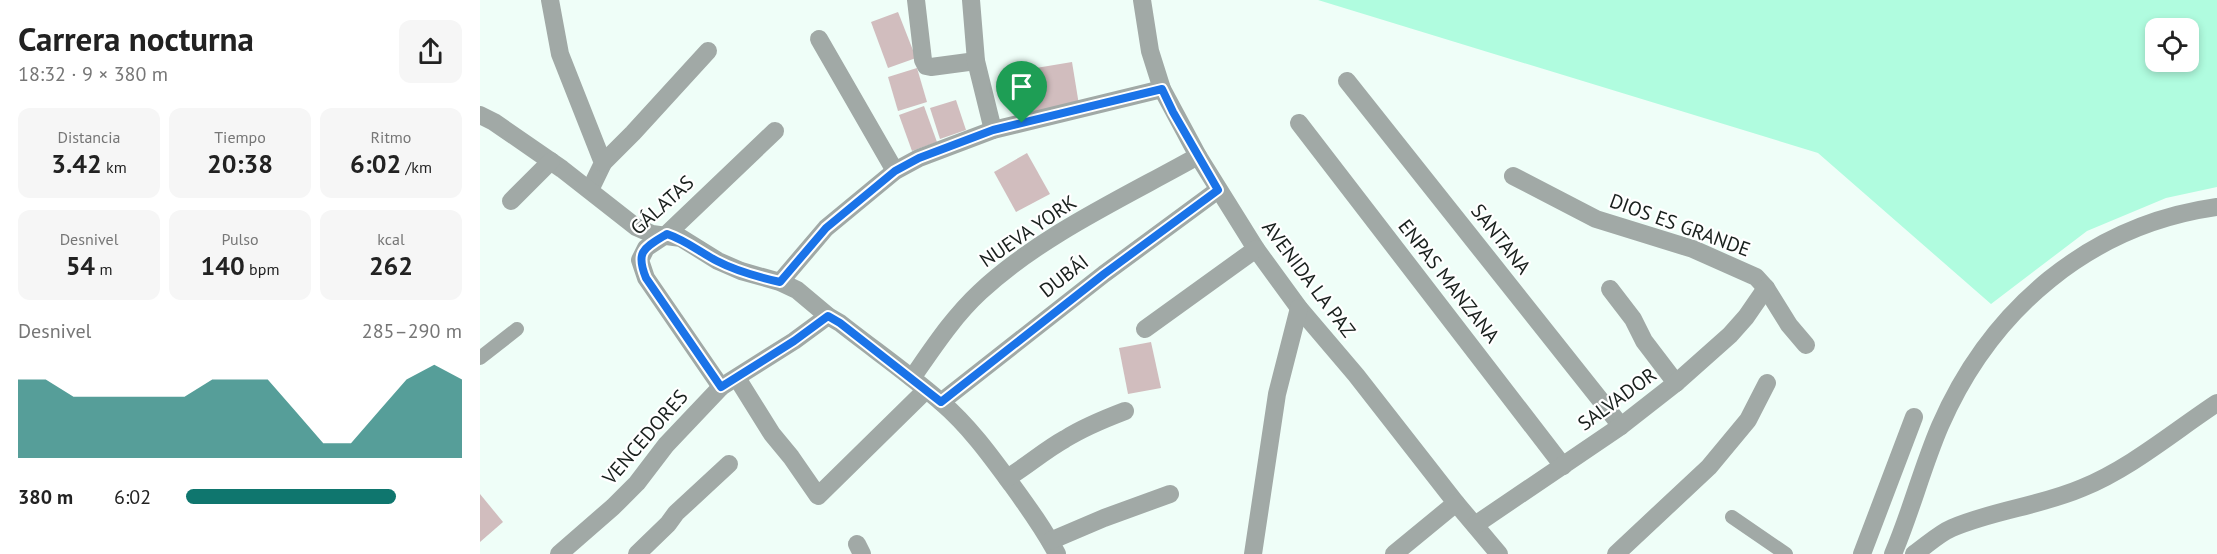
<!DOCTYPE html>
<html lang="es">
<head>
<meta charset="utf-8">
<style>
	:root { --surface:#fff; --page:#f6f6f6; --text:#222; --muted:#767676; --accent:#0f766e }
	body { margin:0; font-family:"PT Sans",sans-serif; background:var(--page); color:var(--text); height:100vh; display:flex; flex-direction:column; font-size:22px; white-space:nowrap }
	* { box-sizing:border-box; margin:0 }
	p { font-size:20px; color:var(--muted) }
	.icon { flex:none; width:33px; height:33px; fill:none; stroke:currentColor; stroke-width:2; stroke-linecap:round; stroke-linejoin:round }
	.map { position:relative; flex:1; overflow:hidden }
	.details { display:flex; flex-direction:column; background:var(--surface); width:480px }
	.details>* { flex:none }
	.fabs { position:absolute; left:1665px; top:18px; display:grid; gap:12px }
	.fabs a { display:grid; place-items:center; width:54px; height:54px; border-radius:12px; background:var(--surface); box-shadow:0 3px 9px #0003; font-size:30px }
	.pin { position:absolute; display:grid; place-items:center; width:51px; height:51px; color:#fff; margin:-62px -26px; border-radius:50% 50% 50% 0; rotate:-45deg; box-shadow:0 0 6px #0007 }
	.pin .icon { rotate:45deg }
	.round { display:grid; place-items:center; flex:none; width:63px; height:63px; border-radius:12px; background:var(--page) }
	.overview { display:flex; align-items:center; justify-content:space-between; height:102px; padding:0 18px }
	h1 { font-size:33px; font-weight:700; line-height:45px }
	.figures { display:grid; grid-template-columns:repeat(3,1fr); gap:9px; height:102px; padding:6px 18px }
	.figures div { display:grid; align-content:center; border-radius:12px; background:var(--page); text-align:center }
	.figures b { font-size:26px; font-weight:700 }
	.figures small { font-size:16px; font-weight:400 }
	.figures p { font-size:16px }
	.chart { height:168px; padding:12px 18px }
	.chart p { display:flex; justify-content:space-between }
	.chart svg { width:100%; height:108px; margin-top:6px; fill:var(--accent); opacity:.7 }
	ul { padding:0 18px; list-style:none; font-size:20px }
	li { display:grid; grid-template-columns:96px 72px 1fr; align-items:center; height:45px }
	li i { height:15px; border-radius:8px; background:var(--accent) }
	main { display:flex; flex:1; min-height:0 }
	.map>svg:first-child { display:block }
	.green { fill:#b0fcdf; fill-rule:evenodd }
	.building { fill:#d1bdbe }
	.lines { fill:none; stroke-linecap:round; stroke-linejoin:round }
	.lane { stroke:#a1a9a6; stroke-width:14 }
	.street { stroke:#a1a9a6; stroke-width:18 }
	.route-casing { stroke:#fff; stroke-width:12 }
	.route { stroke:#1a73e8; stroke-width:8 }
	.labels { text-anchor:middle; stroke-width:4.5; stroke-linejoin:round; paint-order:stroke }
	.street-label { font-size:20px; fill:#19201d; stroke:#fff }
</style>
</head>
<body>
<main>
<section class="details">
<div class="overview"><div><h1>Carrera nocturna</h1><p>18:32 · 9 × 380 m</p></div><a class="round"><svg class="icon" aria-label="share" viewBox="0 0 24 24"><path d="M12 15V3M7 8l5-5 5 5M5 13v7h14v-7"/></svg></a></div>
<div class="figures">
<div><p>Distancia</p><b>3.42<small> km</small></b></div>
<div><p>Tiempo</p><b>20:38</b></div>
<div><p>Ritmo</p><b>6:02<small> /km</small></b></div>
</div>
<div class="figures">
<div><p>Desnivel</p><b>54<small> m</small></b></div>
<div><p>Pulso</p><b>140<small> bpm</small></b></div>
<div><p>kcal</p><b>262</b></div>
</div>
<div class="chart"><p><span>Desnivel</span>285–290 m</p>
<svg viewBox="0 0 160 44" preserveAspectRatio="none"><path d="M0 44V12L10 12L20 19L30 19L40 19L50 19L60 19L70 12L80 12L90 12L100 25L110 38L120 38L130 25L140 12L150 6L160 12V44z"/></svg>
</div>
<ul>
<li><b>380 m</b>6:02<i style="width:76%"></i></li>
</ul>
</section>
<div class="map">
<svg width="1737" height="554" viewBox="0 0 1737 554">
	<rect width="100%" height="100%" fill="#effef8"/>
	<path class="green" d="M838,0h899v187l-51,11 -79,33 -96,73 -173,-151zM1676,28h32v34h-32z"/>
	<g class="building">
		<path d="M418,12l18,46 -28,10 -17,-46z"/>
		<path d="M592,62l7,43 -54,9 -7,-43z"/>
		<path d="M437,68l10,34 -29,9 -10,-34z"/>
		<path d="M476,100l10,30 -26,9 -10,-31z"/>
		<path d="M444,106l13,36 -25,9 -13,-36z"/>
		<path d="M547,153l23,41 -34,18 -22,-40z"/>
		<path d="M671,342l10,46 -33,6 -9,-46z"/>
		<path d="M0,494l23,28 -23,20z"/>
	</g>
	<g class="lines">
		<g class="lane">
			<path d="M0,358l37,-29"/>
			<path d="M1252,517l54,37"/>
		</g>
		<g class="street">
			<path d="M70,0l10,54 43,109 -13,27"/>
			<path d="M436,0l7,60 3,6 5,1 45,-6"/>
			<path d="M491,0l5,61 17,69"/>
			<path d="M662,0l8,51 12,38 36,67 58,93 43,59 57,67 100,128 43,51"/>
			<path d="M339,39l76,132"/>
			<path d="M867,81l274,345"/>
			<path d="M0,115l14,7 68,47 74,58 16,7 29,4 37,23 23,10 39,11 17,8 31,26 12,7c33,26 69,51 101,79 28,24 49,53 71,83 16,22 32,44 45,69"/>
			<path d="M819,123l264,343"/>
			<path d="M123,163l30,-30 75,-82"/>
			<path d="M1033,176l83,43 97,30 63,28 10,11 23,37 17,20"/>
			<path d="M31,201l40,-40"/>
			<path d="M300,282l46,-54 69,-57 24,-13 74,-28 169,-41"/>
			<path d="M1130,289l23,30 11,22 32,42"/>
			<path d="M665,329l111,-80"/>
			<path d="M257,378l35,56 19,23 27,39 108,-106"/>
			<path d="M432,378c21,-30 41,-61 68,-86 61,-57 145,-95 218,-136"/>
			<path d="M241,387l-75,-109 -6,-18 6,-12 21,-14 108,-103"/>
			<path d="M461,402l163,-128 114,-84"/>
			<path d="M527,478c20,-12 38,-28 58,-39 19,-12 39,-20 60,-28"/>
			<path d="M995,525l146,-99 55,-43 54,-48 16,-18 20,-29"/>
			<path d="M570,541l54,-23 66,-24"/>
			<path d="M377,544l5,10"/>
			<path d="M79,554l54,-47 24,-24 29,-38 55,-58 73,-46 34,-25"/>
			<path d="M157,554l31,-30 8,-11 53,-49"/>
			<path d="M773,554l24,-160 22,-86"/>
			<path d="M914,554l62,-51"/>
			<path d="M1136,554l93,-87 39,-47 19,-37"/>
			<path d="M1382,554l52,-137"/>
			<path d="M1413,554c18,-42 29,-86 47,-128 51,-117 149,-201 277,-219"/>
			<path d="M1434,554c12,-8 24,-20 38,-26 42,-18 88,-22 130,-40 49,-20 91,-56 135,-85"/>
		</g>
	</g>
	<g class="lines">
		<g class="route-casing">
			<path id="route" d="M682,89l11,23 45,78 -114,84 -163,128 -101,-79 -12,-7 -34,25 -73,46 -75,-109c-11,-27 -2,-30 21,-44 18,6 33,18 50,27 19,10 41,16 63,21l46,-54 69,-57 24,-13 74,-28z"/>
		</g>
		<use href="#route" class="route"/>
	</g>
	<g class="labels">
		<g class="street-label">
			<text transform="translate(182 205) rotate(-42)" y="7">GÁLATAS</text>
			<text transform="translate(1200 225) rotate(20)" y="7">DIOS ES GRANDE</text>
			<text transform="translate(548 231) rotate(-34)" y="7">NUEVA YORK</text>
			<text transform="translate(1021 239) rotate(52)" y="7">SANTANA</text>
			<text transform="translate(584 276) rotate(-38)" y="7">DUBÁI</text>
			<text transform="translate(829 279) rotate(53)" y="7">AVENIDA LA PAZ</text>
			<text transform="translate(969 281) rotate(52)" y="7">ENPAS MANZANA</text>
			<text transform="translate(1137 399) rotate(-36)" y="7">SALVADOR</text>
			<text transform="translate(165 437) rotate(-49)" y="7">VENCEDORES</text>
		</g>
	</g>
</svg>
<div class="fabs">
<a><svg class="icon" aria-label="locate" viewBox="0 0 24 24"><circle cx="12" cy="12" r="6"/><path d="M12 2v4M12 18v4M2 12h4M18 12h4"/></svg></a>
</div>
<div class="pin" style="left:542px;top:123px;background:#1e9e55"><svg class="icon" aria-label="arrive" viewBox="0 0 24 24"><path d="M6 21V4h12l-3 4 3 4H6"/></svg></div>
</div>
</main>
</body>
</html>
